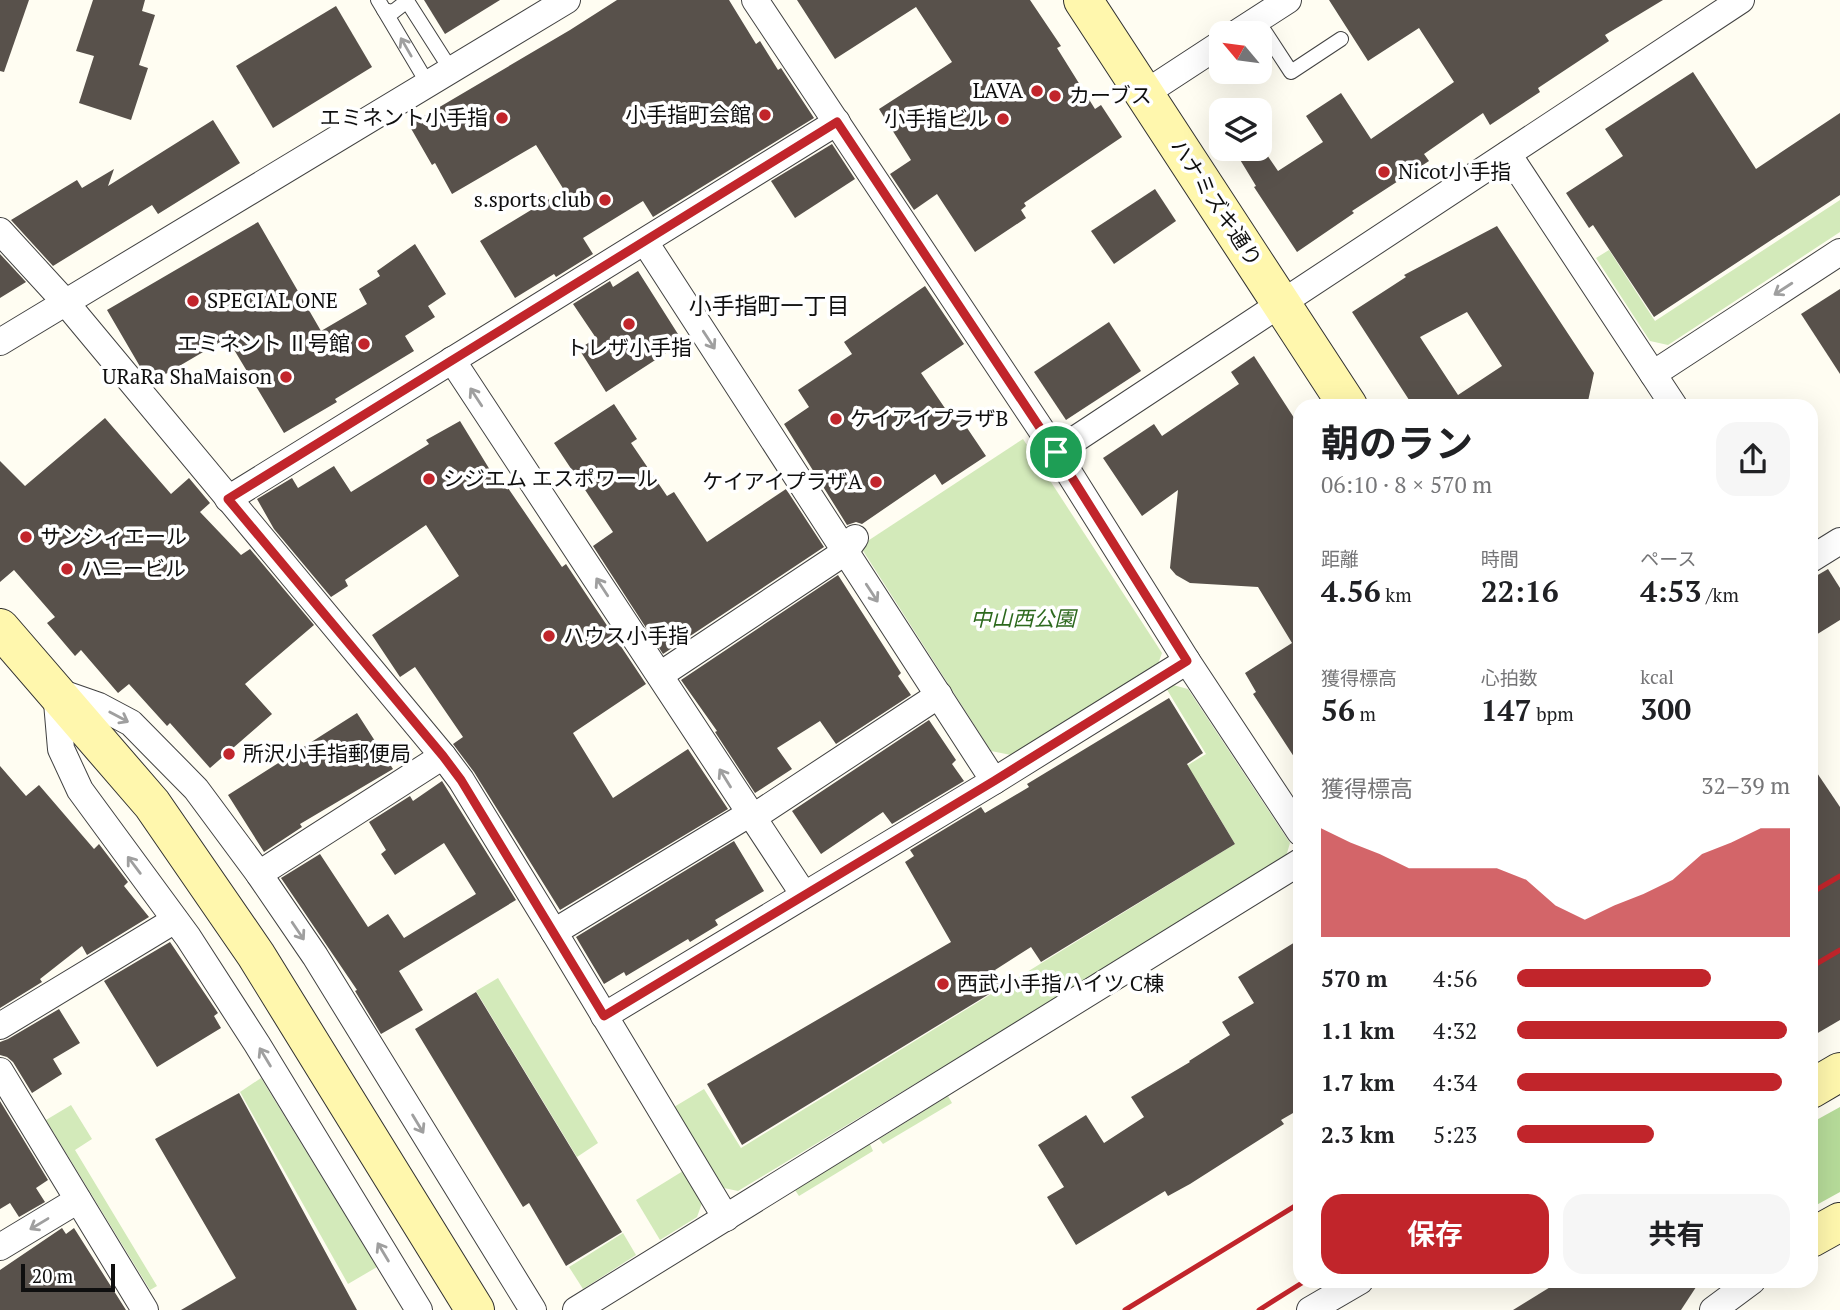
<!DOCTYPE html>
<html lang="ja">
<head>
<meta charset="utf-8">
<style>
	:root { --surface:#fff; --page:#f6f6f6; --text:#202124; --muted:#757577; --accent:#c1252b }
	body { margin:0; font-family:"PT Serif","Noto Sans JP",serif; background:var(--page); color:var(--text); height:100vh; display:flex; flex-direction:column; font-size:26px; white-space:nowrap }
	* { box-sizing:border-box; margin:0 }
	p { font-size:23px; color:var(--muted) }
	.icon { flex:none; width:38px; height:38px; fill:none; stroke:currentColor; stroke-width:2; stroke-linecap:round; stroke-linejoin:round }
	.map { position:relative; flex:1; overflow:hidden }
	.details { position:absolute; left:1293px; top:399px; width:525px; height:889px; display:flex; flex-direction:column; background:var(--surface); border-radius:21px; box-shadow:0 7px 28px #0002 }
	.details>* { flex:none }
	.needle { width:46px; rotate:299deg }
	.controls { position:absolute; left:1209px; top:21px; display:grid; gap:14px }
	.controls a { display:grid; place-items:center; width:63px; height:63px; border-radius:14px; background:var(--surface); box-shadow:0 7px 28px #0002; font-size:35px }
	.scale { position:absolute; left:21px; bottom:18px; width:94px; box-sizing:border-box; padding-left:7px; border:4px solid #0f0f0f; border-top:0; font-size:19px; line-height:24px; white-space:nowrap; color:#0f0f0f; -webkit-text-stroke:5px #fff; paint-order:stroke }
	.pin { position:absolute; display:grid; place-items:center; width:60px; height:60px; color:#fff; margin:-30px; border:4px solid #fff; border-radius:50%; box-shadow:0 2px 7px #0007 }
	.round { display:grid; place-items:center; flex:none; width:74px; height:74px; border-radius:21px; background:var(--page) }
	.summary { display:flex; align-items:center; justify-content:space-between; height:119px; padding:0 28px }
	h1 { font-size:38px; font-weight:700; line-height:52px }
	.figures { display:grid; grid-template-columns:repeat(3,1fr); gap:10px; height:119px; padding:7px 28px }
	.figures div { display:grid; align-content:center }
	.figures b { font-size:30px; font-weight:700 }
	.figures small { font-size:19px; font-weight:400 }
	.figures p { font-size:19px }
	.chart { height:196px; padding:14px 28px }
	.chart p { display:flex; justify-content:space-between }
	.chart svg { width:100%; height:126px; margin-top:7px; fill:var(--accent); opacity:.7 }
	.button { display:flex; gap:14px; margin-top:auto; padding:14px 28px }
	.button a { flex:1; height:80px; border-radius:21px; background:var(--accent); color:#fff; font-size:28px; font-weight:700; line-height:80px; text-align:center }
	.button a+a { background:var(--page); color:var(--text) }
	ul { padding:0 28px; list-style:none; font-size:23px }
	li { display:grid; grid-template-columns:112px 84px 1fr; align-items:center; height:52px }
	li i { height:18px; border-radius:9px; background:var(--accent) }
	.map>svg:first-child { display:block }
	.green { fill:#d3eaba }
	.forest { fill:#b6db99 }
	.building { fill:#58514b; fill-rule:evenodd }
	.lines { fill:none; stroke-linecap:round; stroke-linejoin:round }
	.lane-casing { stroke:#424242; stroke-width:16 }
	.street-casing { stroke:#424242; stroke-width:28 }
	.secondary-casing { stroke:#313131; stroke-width:40 }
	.lane { stroke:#fff; stroke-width:14 }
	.street { stroke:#fff; stroke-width:26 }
	.secondary { stroke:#fff7ad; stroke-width:38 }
	.rail { stroke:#c1252b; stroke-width:5 }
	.oneway { stroke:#9f9f9f }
	.route-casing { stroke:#fff; stroke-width:14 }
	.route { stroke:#c1252b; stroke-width:9 }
	.poi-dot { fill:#c1252b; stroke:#fff; stroke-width:2.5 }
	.labels { text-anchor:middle; stroke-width:7; stroke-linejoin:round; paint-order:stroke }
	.poi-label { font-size:21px; fill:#0f0f0f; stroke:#fff; text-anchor:start }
	.street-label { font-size:21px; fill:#0f0f0f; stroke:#fff }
	.park-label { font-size:21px; font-style:italic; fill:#2d691e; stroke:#fff }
	.neighbourhood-label { font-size:23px; fill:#0f0f0f; stroke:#fff }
</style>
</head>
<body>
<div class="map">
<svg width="1840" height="1310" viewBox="0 0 1840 1310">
	<rect width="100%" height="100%" fill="#fffdf2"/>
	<g class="green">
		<path d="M1840,200v32l-172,113 -18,-4 -54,-83 13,-8 46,71z"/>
		<path d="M1023,439l139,214 -4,11 -147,91 -20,-4 -131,-205z"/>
		<path d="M1173,685l15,4 102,154 -5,17 -547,331 -14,-3 -50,-81 30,-18 37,59 494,-304 -35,-59 -30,-9 36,-22 -40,-66z"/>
		<path d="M498,978l100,165 -21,14 -101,-166z"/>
		<path d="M261,1078l116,189 -29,17 -108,-192z"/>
		<path d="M948,1096l4,7 -69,41 -4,-5z"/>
		<path d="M71,1105l21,34 -17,11 82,136 -7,4 -104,-170z"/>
		<path d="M870,1144l3,7 -74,45 -4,-6z"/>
		<path d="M683,1171l19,32 -5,14 -37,23 -24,-40z"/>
		<path d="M623,1233l13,22 -53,34 -14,-22z"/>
	</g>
	<path class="forest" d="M1840,1107v85l-29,16v-85z"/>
	<g class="building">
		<path d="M0,0h29l-25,72 -4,-1z"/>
		<path d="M93,0h52l-3,11 13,4 -16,50 9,3 -17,52 -52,-17 15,-47 -18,-5z"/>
		<path d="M424,0h76l-55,34z"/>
		<path d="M617,0h112l27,44 4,-3 18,29 3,-2 33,50 -161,99 -10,-16 -60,37 10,16 -37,23 -2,-3 -39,24 -35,-57 84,-51 -28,-45 -84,49 -17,-31 -3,2 -23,-40 161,-95z"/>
		<path d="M797,0h233l31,46 -4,2 38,61 6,-4 21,32 -98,66 2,3 -5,4 5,8 -51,34 -38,-58 -23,16 -24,-36 21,-14 -32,-51 73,-47 -36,-55 -81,52z"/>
		<path d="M1329,0h334l-58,35 4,6 -71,47 2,4 -50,33 -7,-12 -59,41 5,7 -77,50 2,2 -57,39 -43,-65 2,-1 -17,-28 14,-9h10l15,22 45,-29 -17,-26 35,-23 30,46 83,-57 -35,-54 -51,33z"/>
		<path d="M336,6l36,61 -99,61 -37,-62z"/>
		<path d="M1693,72l63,97 84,-56v82l-186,122 -61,-92 -4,3 -23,-35 57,-37 -18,-27z"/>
		<path d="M213,120l27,43 -82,51 -6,-9 -99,61 -42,-46 66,-40 5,8 32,-19 -6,17z"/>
		<path d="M832,144l23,35 -60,39 -24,-37z"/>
		<path d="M1155,189l21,32 -62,43 -23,-33z"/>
		<path d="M258,222l63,109 46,-27 -8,-15 21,-13 -3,-5 38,-27 31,50 -18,12 7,11 -30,19 9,15 -79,48 2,3 -53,31 -57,-95 -75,44 -10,-12 -35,-60z"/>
		<path d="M1497,226l97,147 -7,33h-174l-61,-94 54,-35 -2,-2zM1467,312l35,54 -44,29 -38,-58z"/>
		<path d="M0,254l26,28 -26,16z"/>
		<path d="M638,271l45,71 -77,50 -27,-43 17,-11 -23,-34 37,-23 3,6z"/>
		<path d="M925,286l39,58 -43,29 32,47 6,-4 27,40 -44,29 -7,-11 -73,50 -6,-2 -9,3 -63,-101 25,-17 -11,-17 54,-36 -8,-12z"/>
		<path d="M1840,289v85l-39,-60z"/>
		<path d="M1109,322l32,49 -75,49 -32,-48z"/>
		<path d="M1254,356l46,71v339l-47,-72 3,-2 -11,-19 47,-30 -34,-56 -68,-4 -14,-8 -6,-7 8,-78 -36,26 -39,-58 51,-34 8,12 77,-52 -8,-12z"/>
		<path d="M614,404l23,35 -6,4 36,53 7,-4 33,50 79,-53 38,58 -161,107 -70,-108 20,-14 -59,-89z"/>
		<path d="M105,418l66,76 18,-16 21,25 -10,9 41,43 9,-6 64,76 -69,59 27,30 -62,54 -40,-45 -3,3 -38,-42 -11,9 -37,-43 -6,6 -28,-33 8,-6 -41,-47 -14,12v-121l25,25z"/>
		<path d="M460,421l41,67 5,-3 56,82 4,-3 80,120 -73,49 40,65 75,-49 40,60 -168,101 -86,-138 -21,-28 10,-7 -48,-70 -15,10 -28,-42 87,-59 -33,-51 -81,55 3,6 -17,11 -57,-68 -17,-30 35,-21 6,10 36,-22 17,26 78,-48 -3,-4z"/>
		<path d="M1828,569l12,19v32l-29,18v-59z"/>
		<path d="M838,575l63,98 -3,3 13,19 -75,49 -16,-23 -43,27 15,21 -37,24 -40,-61 2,-1 -36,-51z"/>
		<path d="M1169,698l34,55 -16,11 48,80 -194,118 -10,-15 -36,23 9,15 -262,160 -35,-61 244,-142 -46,-80 9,-6 -4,-6 71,-43 4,6 44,-26 -2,-3z"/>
		<path d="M357,713l36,56 -93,55 2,3 -38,25 -36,-57z"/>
		<path d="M929,720l27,40 -4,4 12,17 -72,43 -9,-12 -62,42 -29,-43z"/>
		<path d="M1811,764l29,43v213l-29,17z"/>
		<path d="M0,766l26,30 13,-11 55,64 5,-5 29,38 -4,4 25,31 -62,38 -5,-9 -42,33 2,3 -42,26z"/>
		<path d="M442,781l74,119 -117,71 24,39 -42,24 -26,-43 2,-1 -76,-112 39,-24 48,73 20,-13 16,24 72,-44 -32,-51 -49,32 -14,-21 5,-4 -17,-28 41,-26 3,5z"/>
		<path d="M734,841l30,50 -49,29 3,5 -28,17 -2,-3 -62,37 -2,-4 -20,12 -28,-47z"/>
		<path d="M1300,939v170l-19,11 3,4 -94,60 -22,12 -3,-5 -89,54 -29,-48 17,-10 -26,-42 48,-30 18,28 40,-26 -13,-20 59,-35 -1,-1 41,-26 -8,-13 32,-19 -16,-26z"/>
		<path d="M170,942l48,71 -4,3 7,12 -64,39 -53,-86z"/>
		<path d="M476,992l146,240 -56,34 -37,-63 -6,4 -108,-178z"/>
		<path d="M59,1009l21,34 -27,16 9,15 -30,19 -19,-31 -6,-5 -7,-2v-13l8,-3z"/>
		<path d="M239,1093l118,217h-176l55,-32 -81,-139z"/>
		<path d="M0,1101l48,79 -12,8 9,14 -26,15 -9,-14 -10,6z"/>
		<path d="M62,1228l4,6 8,-6 52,82h-126v-40z"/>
		<path d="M1560,1281h140l-19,29h-168z"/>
	</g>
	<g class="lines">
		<g class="lane-casing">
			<g id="lane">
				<path d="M378,0l6,10 9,2 14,-11 44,69"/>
				<path d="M384,10l44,74"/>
				<path d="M1257,20l34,52 50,-33"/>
			</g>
		</g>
		<g class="street-casing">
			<g id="street">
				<path d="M755,0l301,452"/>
				<path d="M1237,33l51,-33"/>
				<path d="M1144,94l78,-51"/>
				<path d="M1508,154l166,252"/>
				<path d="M0,231l66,72 377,453 18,24 93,152 172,286"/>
				<path d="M645,242l349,539"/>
				<path d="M0,342l567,-342"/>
				<path d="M452,360c117,179 234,358 352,535"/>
				<path d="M1653,374l187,-122"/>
				<path d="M228,499l609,-377"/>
				<path d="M1811,559l29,-18"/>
				<path d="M660,675l185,-123 10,-14"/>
				<path d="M752,818l187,-123"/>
				<path d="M1300,832l-113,-171 -131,-209 685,-452"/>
				<path d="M259,874l184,-118"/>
				<path d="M554,932l195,-118"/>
				<path d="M604,1016l390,-235 193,-120"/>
				<path d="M0,1026l175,-106"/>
				<path d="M0,1071l145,239"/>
				<path d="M0,1247l78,-47"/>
				<path d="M419,1310l-162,-266 -69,-107 -108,-147 -19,-41 -5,-58 43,15 32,17 65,66 63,85 56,82 218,354"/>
				<path d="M576,1310l724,-448"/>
				<path d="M1310,1310l50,-29"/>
				<path d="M1713,1310l39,-29"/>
			</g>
		</g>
		<g class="secondary-casing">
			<g id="secondary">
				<path d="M1083,0l265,406"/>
				<path d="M0,628l152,176 104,151 219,355"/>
				<path d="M1811,1089l29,-17"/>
				<path d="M1811,1238l29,-16"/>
			</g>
		</g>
		<use href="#lane" class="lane"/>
		<use href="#street" class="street"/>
		<use href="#secondary" class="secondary"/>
		<g class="rail">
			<path d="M1811,893l29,-17"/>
			<path d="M1811,967l29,-17"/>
			<path d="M1125,1310l175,-107"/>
			<path d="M1259,1310l46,-29"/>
		</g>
	</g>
	<defs><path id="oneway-shaft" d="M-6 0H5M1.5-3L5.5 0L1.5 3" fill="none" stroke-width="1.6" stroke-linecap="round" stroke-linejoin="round" transform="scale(1.75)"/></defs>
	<g class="oneway">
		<use href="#oneway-shaft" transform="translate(406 47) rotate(-120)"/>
		<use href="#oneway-shaft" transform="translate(1783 289) rotate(147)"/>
		<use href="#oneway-shaft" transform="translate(709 340) rotate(57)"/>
		<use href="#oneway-shaft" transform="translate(476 397) rotate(-123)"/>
		<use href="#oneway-shaft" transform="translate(602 587) rotate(-123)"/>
		<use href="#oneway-shaft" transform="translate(872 593) rotate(57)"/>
		<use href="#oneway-shaft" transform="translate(119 717) rotate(28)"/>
		<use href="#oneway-shaft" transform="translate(725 778) rotate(-122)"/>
		<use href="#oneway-shaft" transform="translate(134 865) rotate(-127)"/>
		<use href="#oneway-shaft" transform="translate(298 931) rotate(56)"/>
		<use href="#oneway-shaft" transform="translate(265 1057) rotate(-121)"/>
		<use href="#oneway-shaft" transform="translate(418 1124) rotate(59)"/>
		<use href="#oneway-shaft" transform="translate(39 1224) rotate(149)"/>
		<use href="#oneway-shaft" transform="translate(383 1252) rotate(-121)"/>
	</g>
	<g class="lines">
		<g class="route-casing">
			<path id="route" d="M837,122l219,330 131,209 -193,120 -390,235 -143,-236 -18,-24 -215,-257z"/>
		</g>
		<use href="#route" class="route"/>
	</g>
	<g class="poi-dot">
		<circle cx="1037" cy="91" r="7"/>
		<circle cx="1055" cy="96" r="7"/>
		<circle cx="765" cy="115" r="7"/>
		<circle cx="502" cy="118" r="7"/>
		<circle cx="1003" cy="119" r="7"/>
		<circle cx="1384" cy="172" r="7"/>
		<circle cx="605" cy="200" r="7"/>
		<circle cx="193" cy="301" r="7"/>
		<circle cx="629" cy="324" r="7"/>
		<circle cx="364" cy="344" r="7"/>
		<circle cx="286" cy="377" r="7"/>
		<circle cx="836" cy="419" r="7"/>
		<circle cx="429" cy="479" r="7"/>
		<circle cx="876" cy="482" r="7"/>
		<circle cx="26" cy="537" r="7"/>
		<circle cx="67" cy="569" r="7"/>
		<circle cx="549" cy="636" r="7"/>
		<circle cx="229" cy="754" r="7"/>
		<circle cx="943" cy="984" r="7"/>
	</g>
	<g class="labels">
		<g class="poi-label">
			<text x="1023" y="98" text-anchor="end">LAVA</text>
			<text x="1069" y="103">カーブス</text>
			<text x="751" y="122" text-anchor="end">小手指町会館</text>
			<text x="488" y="125" text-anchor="end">エミネント小手指</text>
			<text x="989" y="126" text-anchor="end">小手指ビル</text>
			<text x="1398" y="179">Nicot小手指</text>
			<text x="591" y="207" text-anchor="end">s.sports club</text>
			<text x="207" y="308">SPECIAL ONE</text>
			<text x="350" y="351" text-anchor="end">エミネント Ⅱ号館</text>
			<text x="629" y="355" text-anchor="middle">トレザ小手指</text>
			<text x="272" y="384" text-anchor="end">URaRa ShaMaison</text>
			<text x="850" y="426">ケイアイプラザB</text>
			<text x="443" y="486">シジエム エスポワール</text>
			<text x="862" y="489" text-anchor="end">ケイアイプラザA</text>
			<text x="40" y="544">サンシィエール</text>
			<text x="81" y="576">ハニービル</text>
			<text x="563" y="643">ハウス小手指</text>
			<text x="243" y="761">所沢小手指郵便局</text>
			<text x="957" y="991">西武小手指ハイツ C棟</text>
		</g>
		<g class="street-label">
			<text transform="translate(1216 203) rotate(57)" y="7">ハナミズキ通り</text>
		</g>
		<g class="park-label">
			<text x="1023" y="626">中山西公園</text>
		</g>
		<g class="neighbourhood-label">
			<text x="769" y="314">小手指町一丁目</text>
		</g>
	</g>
</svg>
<div class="controls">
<a><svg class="needle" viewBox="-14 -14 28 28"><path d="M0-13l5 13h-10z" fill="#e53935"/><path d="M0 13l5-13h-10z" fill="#757577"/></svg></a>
<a><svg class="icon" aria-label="layers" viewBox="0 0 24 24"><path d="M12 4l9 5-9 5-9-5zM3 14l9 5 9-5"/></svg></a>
</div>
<div class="scale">20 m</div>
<div class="pin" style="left:1056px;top:452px;background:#1e9e55"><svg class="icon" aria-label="arrive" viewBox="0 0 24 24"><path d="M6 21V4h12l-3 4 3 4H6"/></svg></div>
<section class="details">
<div class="summary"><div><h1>朝のラン</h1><p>06:10 · 8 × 570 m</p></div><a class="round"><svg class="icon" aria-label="share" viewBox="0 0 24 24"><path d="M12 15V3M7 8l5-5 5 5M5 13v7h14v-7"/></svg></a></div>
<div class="figures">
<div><p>距離</p><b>4.56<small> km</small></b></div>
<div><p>時間</p><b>22:16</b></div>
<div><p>ペース</p><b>4:53<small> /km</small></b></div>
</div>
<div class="figures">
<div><p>獲得標高</p><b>56<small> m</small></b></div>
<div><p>心拍数</p><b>147<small> bpm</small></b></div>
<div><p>kcal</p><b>300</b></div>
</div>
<div class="chart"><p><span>獲得標高</span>32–39 m</p>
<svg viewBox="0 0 160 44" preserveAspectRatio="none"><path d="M0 44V6L10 11L20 15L30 20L40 20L50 20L60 20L70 24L80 33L90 38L100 33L110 29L120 24L130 15L140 11L150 6L160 6V44z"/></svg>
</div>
<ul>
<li><b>570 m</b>4:56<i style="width:71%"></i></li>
<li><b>1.1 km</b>4:32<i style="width:99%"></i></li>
<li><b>1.7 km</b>4:34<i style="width:97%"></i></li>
<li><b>2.3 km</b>5:23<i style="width:50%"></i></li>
</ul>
<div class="button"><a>保存</a><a>共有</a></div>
</section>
</div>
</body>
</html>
